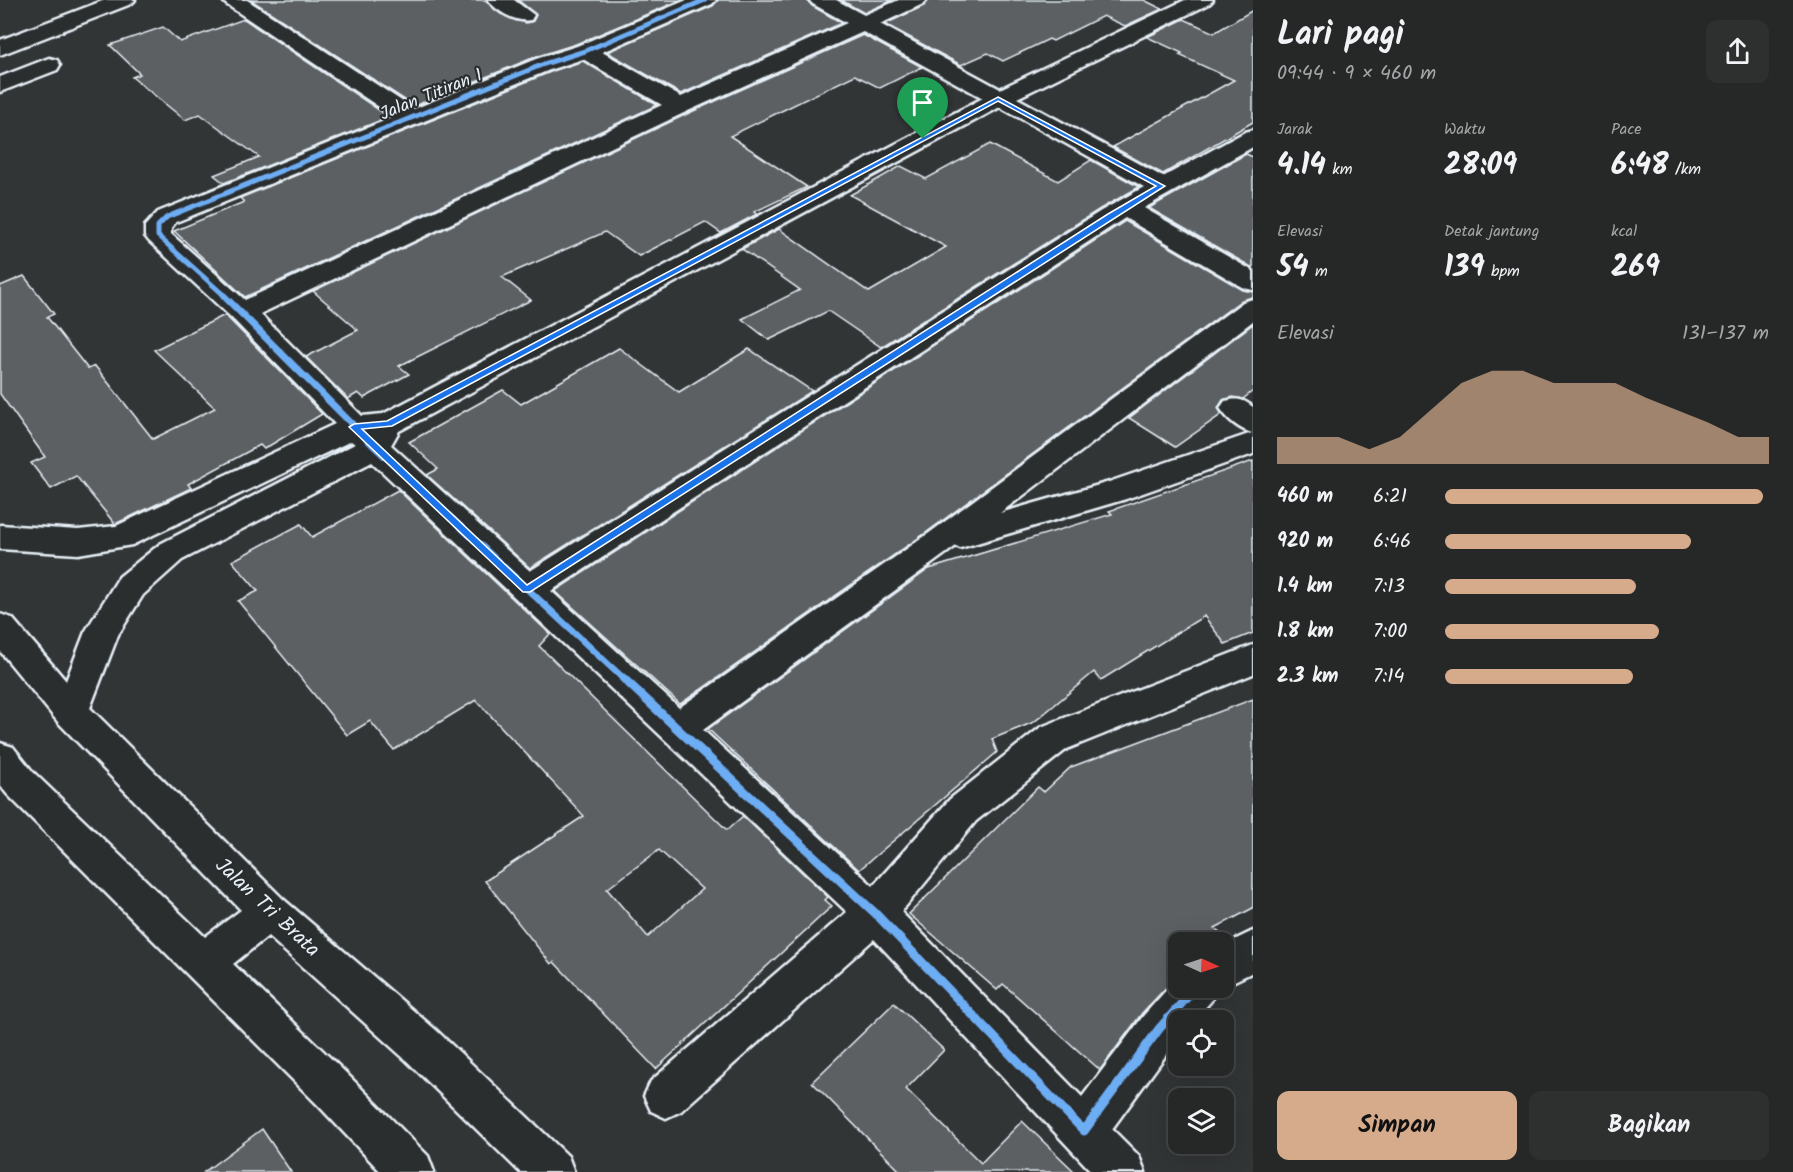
<!DOCTYPE html>
<html lang="id">
<head>
<meta charset="utf-8">
<style>
	:root { --surface:#262828; --page:#2e3030; --text:#f1f3f6; --muted:#a4a6a8; --line:#424445; --accent:#d6ab8b }
	body { margin:0; font-family:Kalam,sans-serif; background:var(--page); color:var(--text); height:100vh; display:flex; flex-direction:column; font-size:22px; white-space:nowrap }
	* { box-sizing:border-box; margin:0 }
	p { font-size:20px; color:var(--muted) }
	.icon { flex:none; width:33px; height:33px; fill:none; stroke:currentColor; stroke-width:2; stroke-linecap:round; stroke-linejoin:round }
	.map { position:relative; flex:1; overflow:hidden }
	.side { display:flex; flex-direction:column; background:var(--surface); width:540px }
	.side>* { flex:none }
	.needle { width:39px; rotate:93deg }
	.controls { position:absolute; left:1168px; top:932px; display:grid; gap:12px }
	.controls a { display:grid; place-items:center; width:66px; height:66px; border-radius:12px; background:var(--surface); box-shadow:0 6px 24px #0002,0 0 0 2px var(--line); font-size:30px }
	.pin { position:absolute; display:grid; place-items:center; width:51px; height:51px; color:#fff; margin:-62px -26px; border-radius:50% 50% 50% 0; rotate:-45deg; box-shadow:0 0 6px #0007 }
	.pin .icon { rotate:45deg }
	.round { display:grid; place-items:center; flex:none; width:63px; height:63px; border-radius:12px; background:var(--page) }
	.headline { display:flex; align-items:center; justify-content:space-between; height:102px; padding:0 24px }
	h1 { font-size:33px; font-weight:800; line-height:45px }
	.metrics { display:grid; grid-template-columns:repeat(3,1fr); gap:9px; height:102px; padding:6px 24px }
	.metrics div { display:grid; align-content:center }
	.metrics b { font-size:30px; font-weight:800 }
	.metrics small { font-size:16px; font-weight:400 }
	.metrics p { font-size:16px }
	.chart { height:168px; padding:12px 24px }
	.chart p { display:flex; justify-content:space-between }
	.chart svg { width:100%; height:108px; margin-top:6px; fill:var(--accent); opacity:.7 }
	.button { display:flex; gap:12px; margin-top:auto; padding:12px 24px }
	.button a { flex:1; height:69px; border-radius:12px; background:var(--accent); color:#111; font-size:24px; font-weight:800; line-height:69px; text-align:center }
	.button a+a { background:var(--page); color:var(--text) }
	ul { padding:0 24px; list-style:none; font-size:20px }
	li { display:grid; grid-template-columns:96px 72px 1fr; align-items:center; height:45px }
	li i { height:15px; border-radius:8px; background:var(--accent) }
	main { display:flex; flex:1; min-height:0 }
	.map>svg:first-child { display:block }
	.building { fill:#5c6063; stroke:#e8f1f8; stroke-width:1.5; fill-rule:evenodd }
	.lines { fill:none; stroke-linecap:round; stroke-linejoin:round }
	.minor-casing { stroke:#e8f1f8; stroke-width:5 }
	.major-casing { stroke:#e8f1f8; stroke-width:5 }
	.minor { fill:#2a2d2e; fill-rule:evenodd }
	.major { fill:#2a2d2e; fill-rule:evenodd }
	.cycleway-far2-casing { stroke:#2a2d2e; stroke-width:8 }
	.cycleway-far1-casing { stroke:#2a2d2e; stroke-width:10 }
	.cycleway-casing { stroke:#2a2d2e; stroke-width:13 }
	.cycleway-far2 { stroke:#6dadf4; stroke-width:5 }
	.cycleway-far1 { stroke:#6dadf4; stroke-width:7 }
	.cycleway { stroke:#6dadf4; stroke-width:9 }
	.route { fill:#1a73e8; stroke:#fff; stroke-width:1.5; fill-rule:evenodd }
	.labels { text-anchor:middle; stroke-width:4.5; stroke-linejoin:round; paint-order:stroke }
	.far-street-label { font-size:18px; fill:#e8f1f8; stroke:#2a2d2e }
	.street-label { font-size:21px; fill:#e8f1f8; stroke:#2a2d2e }
</style>
</head>
<body>
<main>
<div class="map">
<svg width="1253" height="1172" viewBox="0 0 1253 1172">
	<rect width="100%" height="100%" fill="#323536"/>
	<filter id="ink" filterUnits="userSpaceOnUse"><feTurbulence type="fractalNoise" baseFrequency=".0167" numOctaves="2"/><feDisplacementMap in="SourceGraphic" scale="12" xChannelSelector="R" yChannelSelector="G"/><feConvolveMatrix kernelMatrix="1 2 1 2 8 2 1 2 1" color-interpolation-filters="sRGB"/></filter>
	<g filter="url(#ink)">
		<g class="building">
			<path d="M251,0h235l15,14 25,9 7,-2 3,-6 -18,-15h163l-105,44 -41,13 -121,49z"/>
			<path d="M718,0h89l5,6 30,17 -161,71 -74,-42 106,-46z"/>
			<path d="M841,0h52l-29,13z"/>
			<path d="M929,0h215l18,9 -37,17 -22,-10 -50,25 -4,-2 -46,22 -15,-8 -27,12 -76,-41 39,-18z"/>
			<path d="M1253,10v112l-90,52 -50,-27 121,-67 -55,-25 3,-2 -35,-16 37,-18 30,14z"/>
			<path d="M244,19l145,98 -165,66 -10,-8 45,-18 -59,-43 -15,6 -53,-43 8,-3 -30,-29 53,-18 17,15z"/>
			<path d="M863,35l59,32 -42,21 -25,-13 -125,61 77,51 -53,25 3,2 -36,19 -16,-11 -66,34 -34,-24 -103,45 29,23 -132,66 10,8 -45,24 -6,-5 -10,6 -42,-42 52,-27 -45,-39 376,-178z"/>
			<path d="M583,61l74,44 -412,192 -71,-66 70,-29 -4,-4 313,-127z"/>
			<path d="M990,144l68,37 33,-21 48,27 -39,22 -219,138 -53,-36 -59,29 -27,-21 58,-29 -58,-41 37,-20 90,63 77,-45 -96,-52 51,-29 25,13z"/>
			<path d="M1246,154l7,3v111l-104,-60z"/>
			<path d="M1125,221l118,69 10,2v5l-11,3 -315,232 -247,172 -125,-113z"/>
			<path d="M24,276l30,38 -7,3 41,52 7,-3 58,73 62,-31 -61,-58 71,-35 97,99 -58,35 -4,-4 -72,39 3,4 -76,36 -39,-48 -25,13 -20,-26 14,-6 -45,-63v-108z"/>
			<path d="M1253,324v67l-10,8 -10,-2 -10,3 -5,8 4,6 -47,33 -46,-29z"/>
			<path d="M619,348l60,44 70,-43 63,42 -282,177 -103,-93 11,-6 -29,-27 94,-52 18,14z"/>
			<path d="M1253,461v172l-28,11 -21,-28 -103,64 -7,-8 -60,50 -42,17 5,13 -2,2 -136,116 -151,-141 221,-160 183,-55 -3,-3z"/>
			<path d="M398,490l152,144 -11,12 188,184 16,-14 85,81 -3,3 7,6 -176,163 -102,-107 -3,2 -66,-83 99,-65 -108,-116 -82,50 -24,-29 -23,14 -109,-134 20,-10 -26,-30 69,-37 11,13zM659,850l43,39 -54,48 -41,-48z"/>
			<path d="M1253,699v209l-38,20 10,10 -3,4h-43v32l-37,39 -42,57 -97,-86 -6,6 -88,-76 129,-127 6,5 27,-25z"/>
			<path d="M894,1003l50,47 -38,39 75,74 41,-42 53,51h-174l-89,-90z"/>
			<path d="M262,1129l29,43h-87z"/>
		</g>
		<g class="lines">
			<g class="minor-casing">
				<g id="minor">
					<path d="M222,0h25l167,109 122,-50 41,-13 110,-46h29l-4,4 -110,48 79,45 166,-74 -34,-19 -4,-4h27l28,15 35,-15h28l-4,4 -43,20 120,65 185,-89h28l-4,4 -192,94 146,79 82,-45 8,-2v17l-109,61 109,63v19l-9,-2 -119,-70 -574,373 128,117 249,-174 315,-232 10,-3v22l-253,192 106,-30 146,-50c-13,-4 -24,-13 -32,-25l5,-7c12,-3 18,-2 28,6v47l-127,45 -166,49 -4,-2 -253,184 170,156 77,-87 91,-72 212,-82v29l-186,75 -91,72 -75,91 181,185 62,-82 35,-39v11h38l-6,14 -17,19h-15v17l-67,92 27,27 6,16h-53l-218,-233 -193,172 -15,7 -15,-7 -7,-15 7,-15 196,-169 -475,-450 -190,98 -39,35 -25,40 -28,73 193,191 154,132 131,125 6,16h-54l-113,-111 -139,-125 -35,28 115,111 80,81 6,16h-53l-63,-67 -311,-311 -7,-9v-42l13,4 20,25 172,165 36,-27 -183,-188 -58,-71v-37l12,4 54,63 19,-49 34,-55 41,-33 195,-100 -4,-3 -219,104 -54,9 -78,-5v-24l78,5 38,-4 219,-102 -103,-106 -83,-77 -4,-5v-10l13,-14 236,-95 -168,-113zM863,32l120,66 -600,316 -21,2 -102,-102 428,-203zM583,59l79,46 -417,195 -74,-66v-6l5,-6 376,-153zM1000,107l144,80 -43,24 -571,360 -139,-126 8,-14z"/>
					<path d="M488,0h26l20,15 -3,5c-14,3 -34,-8 -43,-20z"/>
					<path d="M49,58l8,2 3,5 -3,5 -57,22v-15z"/>
					<path d="M1253,931v41l-29,14v-41z"/>
				</g>
			</g>
			<g class="major-casing">
				<path id="major" d="M105,0h30l-4,4 -131,51v-15z"/>
			</g>
			<use href="#minor" class="minor"/>
			<use href="#major" class="major"/>
			<g class="cycleway-far2-casing">
				<path id="cycleway-far2" d="M226,297l-68,-61v-10l9,-9 377,-153 41,-13 120,-51"/>
			</g>
			<g class="cycleway-far1-casing">
				<path id="cycleway-far1" d="M224,296l151,151 250,233"/>
			</g>
			<g class="cycleway-casing">
				<path id="cycleway" d="M623,678l252,235 209,218 75,-102 37,-42"/>
			</g>
			<use href="#cycleway-far2" class="cycleway-far2"/>
			<use href="#cycleway-far1" class="cycleway-far1"/>
			<use href="#cycleway" class="cycleway"/>
		</g>
	</g>
	<path class="route" d="M998,97l167,89 -635,406h-7l-174,-165 5,-3 33,-3zM998,101l158,85 -48,28 -581,371 -165,-156 30,-3z"/>
	<g class="labels">
		<g class="far-street-label">
			<text transform="translate(431 94) rotate(-22)" y="6">Jalan Titiran 1</text>
		</g>
		<g class="street-label">
			<text transform="translate(268 907) rotate(43)" y="7">Jalan Tri Brata</text>
		</g>
	</g>
</svg>
<div class="controls">
<a><svg class="needle" viewBox="-14 -14 28 28"><path d="M0-13l5 13h-10z" fill="#e53935"/><path d="M0 13l5-13h-10z" fill="#a4a6a8"/></svg></a>
<a><svg class="icon" aria-label="locate" viewBox="0 0 24 24"><circle cx="12" cy="12" r="6"/><path d="M12 2v4M12 18v4M2 12h4M18 12h4"/></svg></a>
<a><svg class="icon" aria-label="layers" viewBox="0 0 24 24"><path d="M12 4l9 5-9 5-9-5zM3 14l9 5 9-5"/></svg></a>
</div>
<div class="pin" style="left:923px;top:139px;background:#1e9e55"><svg class="icon" aria-label="arrive" viewBox="0 0 24 24"><path d="M6 21V4h12l-3 4 3 4H6"/></svg></div>
</div>
<section class="side">
<div class="headline"><div><h1>Lari pagi</h1><p>09:44 · 9 × 460 m</p></div><a class="round"><svg class="icon" aria-label="share" viewBox="0 0 24 24"><path d="M12 15V3M7 8l5-5 5 5M5 13v7h14v-7"/></svg></a></div>
<div class="metrics">
<div><p>Jarak</p><b>4.14<small> km</small></b></div>
<div><p>Waktu</p><b>28:09</b></div>
<div><p>Pace</p><b>6:48<small> /km</small></b></div>
</div>
<div class="metrics">
<div><p>Elevasi</p><b>54<small> m</small></b></div>
<div><p>Detak jantung</p><b>139<small> bpm</small></b></div>
<div><p>kcal</p><b>269</b></div>
</div>
<div class="chart"><p><span>Elevasi</span>131–137 m</p>
<svg viewBox="0 0 160 44" preserveAspectRatio="none"><path d="M0 44V33L10 33L20 33L30 38L40 33L50 22L60 11L70 6L80 6L90 11L100 11L110 11L120 17L130 22L140 27L150 33L160 33V44z"/></svg>
</div>
<ul>
<li><b>460 m</b>6:21<i style="width:98%"></i></li>
<li><b>920 m</b>6:46<i style="width:76%"></i></li>
<li><b>1.4 km</b>7:13<i style="width:59%"></i></li>
<li><b>1.8 km</b>7:00<i style="width:66%"></i></li>
<li><b>2.3 km</b>7:14<i style="width:58%"></i></li>
</ul>
<div class="button"><a>Simpan</a><a>Bagikan</a></div>
</section>
</main>
</body>
</html>
